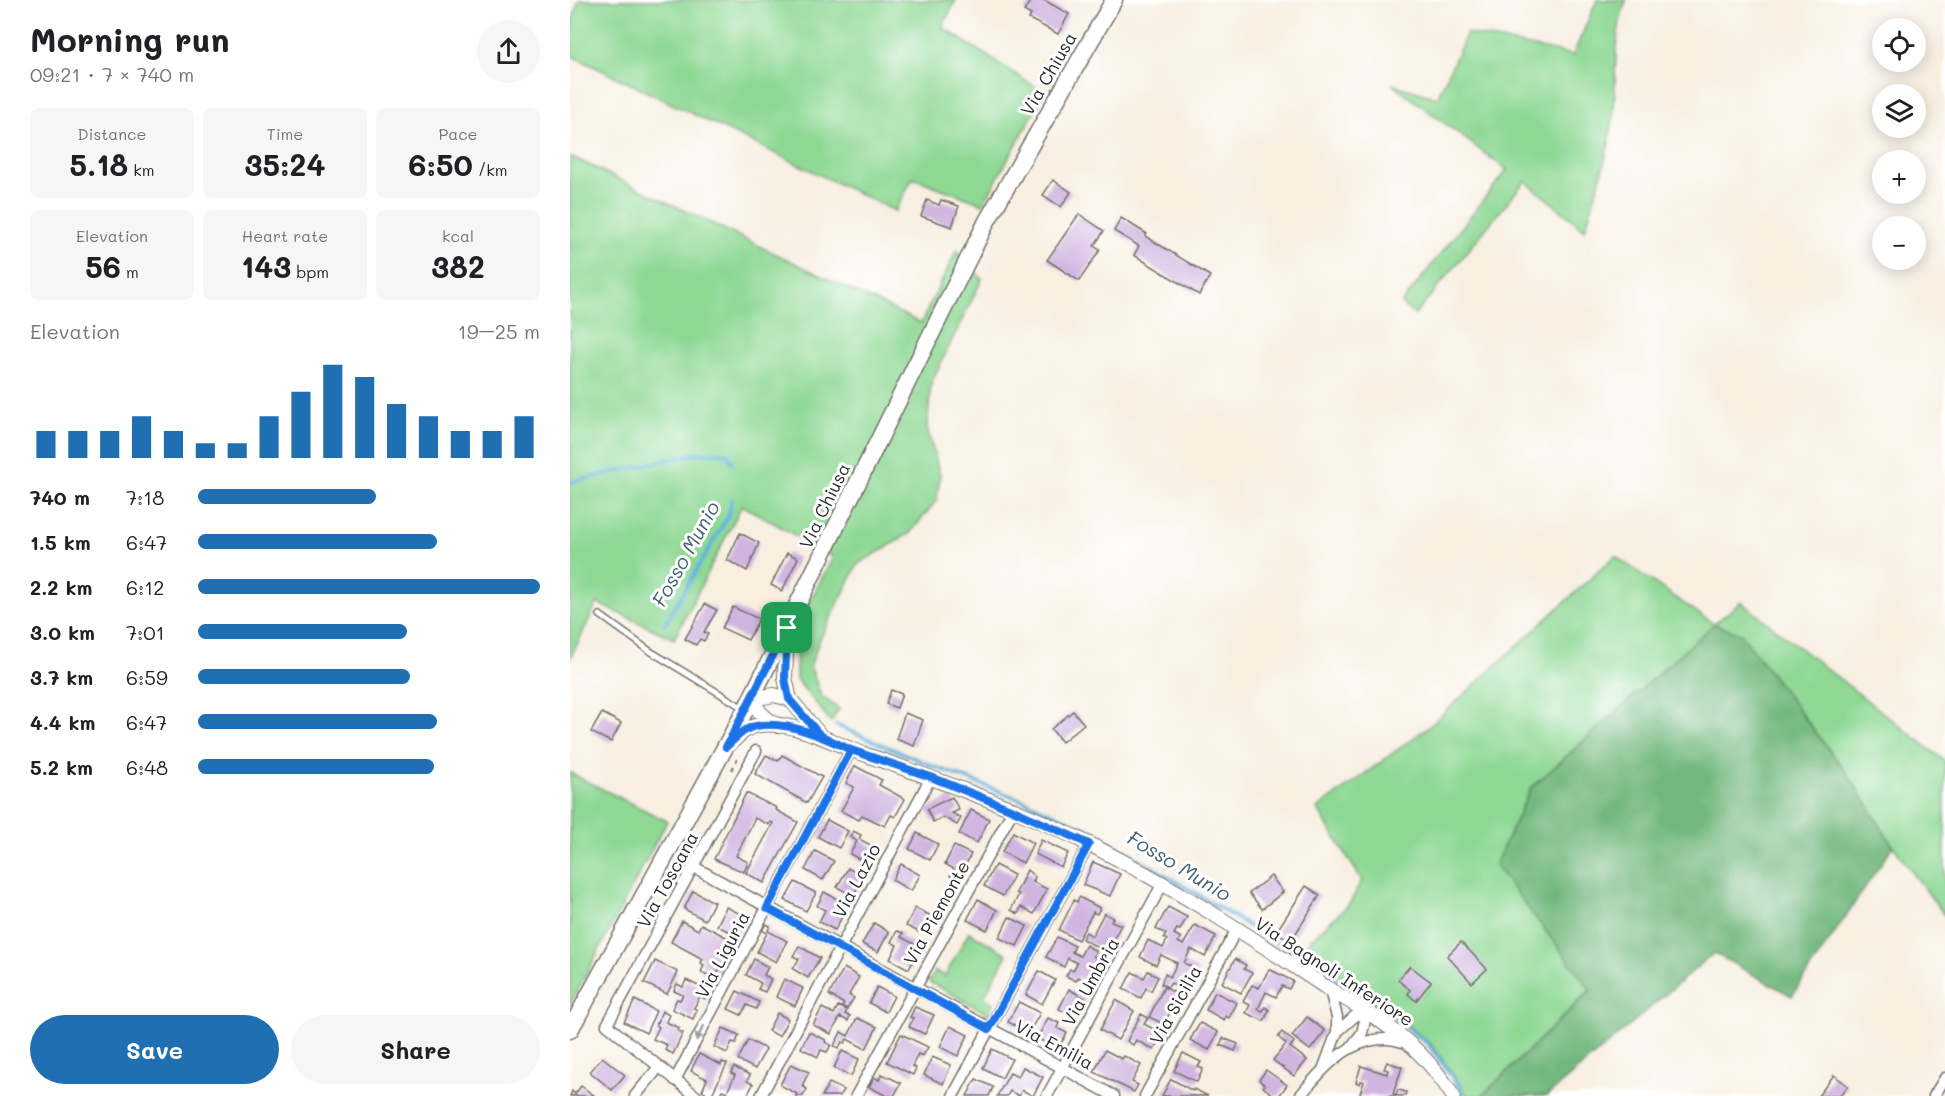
<!DOCTYPE html>
<html lang="en">
<head>
<meta charset="utf-8">
<style>
	:root { --surface:#fff; --page:#f6f6f6; --text:#202124; --muted:#757577; --accent:#1f6fb2 }
	body { margin:0; font-family:Mali,sans-serif; background:var(--page); color:var(--text); height:100vh; display:flex; flex-direction:column; font-size:22px; white-space:nowrap }
	* { box-sizing:border-box; margin:0 }
	p { font-size:20px; color:var(--muted) }
	.icon { flex:none; width:33px; height:33px; fill:none; stroke:currentColor; stroke-width:2; stroke-linecap:round; stroke-linejoin:round }
	.map { position:relative; flex:1; overflow:hidden }
	.details { display:flex; flex-direction:column; background:var(--surface); width:570px }
	.details>* { flex:none }
	.controls { position:absolute; left:1302px; top:18px; display:grid; gap:12px }
	.controls a { display:grid; place-items:center; width:54px; height:54px; border-radius:50%; background:var(--surface); box-shadow:0 3px 15px #0003; font-size:30px }
	.pin { position:absolute; display:grid; place-items:center; width:51px; height:51px; color:#fff; margin:-26px; border-radius:12px; box-shadow:0 3px 9px #0006 }
	.round { display:grid; place-items:center; flex:none; width:63px; height:63px; border-radius:32px; background:var(--page) }
	.summary { display:flex; align-items:center; justify-content:space-between; height:102px; padding:0 30px }
	h1 { font-size:33px; font-weight:700; line-height:45px }
	.stats { display:grid; grid-template-columns:repeat(3,1fr); gap:9px; height:102px; padding:6px 30px }
	.stats div { display:grid; align-content:center; border-radius:9px; background:var(--page); text-align:center }
	.stats b { font-size:30px; font-weight:700 }
	.stats small { font-size:16px; font-weight:400 }
	.stats p { font-size:16px }
	.chart { height:168px; padding:12px 30px }
	.chart p { display:flex; justify-content:space-between }
	.chart svg { width:100%; height:108px; margin-top:6px; stroke:var(--accent); stroke-width:6 }
	.primary-button { display:flex; gap:12px; margin-top:auto; padding:12px 30px }
	.primary-button a { flex:1; height:69px; border-radius:36px; background:var(--accent); color:#fff; font-size:24px; font-weight:700; line-height:69px; text-align:center }
	.primary-button a+a { background:var(--page); color:var(--text) }
	ul { padding:0 30px; list-style:none; font-size:20px }
	li { display:grid; grid-template-columns:96px 72px 1fr; align-items:center; height:45px }
	li i { height:15px; border-radius:8px; background:var(--accent) }
	main { display:flex; flex:1; min-height:0 }
	.map>svg:first-child { display:block }
	.green { fill:#8ed894; stroke:#5c8260; stroke-width:1.5 }
	.forest { fill:#72b87e; stroke:#4e7254; stroke-width:1.5 }
	.lines { fill:none; stroke-linecap:round; stroke-linejoin:round }
	.stream { stroke:#62b1dc; stroke-width:4 }
	.building { fill:#d0b5e0 }
	.service-casing { stroke:#73706b; stroke-width:8 }
	.minor-casing { stroke:#73706b; stroke-width:13 }
	.tertiary-casing { stroke:#73706b; stroke-width:16 }
	.primary-casing { stroke:#73706b; stroke-width:19 }
	.path { stroke:#73706b; stroke-width:2; stroke-dasharray:4.5 4.5; stroke-linecap:butt }
	.service { stroke:#fff; stroke-width:5 }
	.minor { stroke:#fff; stroke-width:10 }
	.tertiary { stroke:#fff; stroke-width:14 }
	.primary { stroke:#fff; stroke-width:16 }
	.oneway { fill:#a0a0a0 }
	.route-casing { stroke:#fff; stroke-width:12 }
	.route { stroke:#1a73e8; stroke-width:8 }
	.labels { text-anchor:middle; stroke-width:6; stroke-linejoin:round; paint-order:stroke }
	.street-label { font-size:18px; fill:#2b2b2b; stroke:#fff }
	.water-label { font-size:20px; font-style:italic; fill:#416172; stroke:#fff }
</style>
</head>
<body>
<main>
<section class="details">
<div class="summary"><div><h1>Morning run</h1><p>09:21 · 7 × 740 m</p></div><a class="round"><svg class="icon" aria-label="share" viewBox="0 0 24 24"><path d="M12 15V3M7 8l5-5 5 5M5 13v7h14v-7"/></svg></a></div>
<div class="stats">
<div><p>Distance</p><b>5.18<small> km</small></b></div>
<div><p>Time</p><b>35:24</b></div>
<div><p>Pace</p><b>6:50<small> /km</small></b></div>
</div>
<div class="stats">
<div><p>Elevation</p><b>56<small> m</small></b></div>
<div><p>Heart rate</p><b>143<small> bpm</small></b></div>
<div><p>kcal</p><b>382</b></div>
</div>
<div class="chart"><p><span>Elevation</span>19–25 m</p>
<svg viewBox="0 0 160 44" preserveAspectRatio="none"><path d="M5 44V33M15 44V33M25 44V33M35 44V27M45 44V33M55 44V38M65 44V38M75 44V27M85 44V17M95 44V6M105 44V11M115 44V22M125 44V27M135 44V33M145 44V33M155 44V27"/></svg>
</div>
<ul>
<li><b>740 m</b>7:18<i style="width:52%"></i></li>
<li><b>1.5 km</b>6:47<i style="width:70%"></i></li>
<li><b>2.2 km</b>6:12<i style="width:100%"></i></li>
<li><b>3.0 km</b>7:01<i style="width:61%"></i></li>
<li><b>3.7 km</b>6:59<i style="width:62%"></i></li>
<li><b>4.4 km</b>6:47<i style="width:70%"></i></li>
<li><b>5.2 km</b>6:48<i style="width:69%"></i></li>
</ul>
<div class="primary-button"><a>Save</a><a>Share</a></div>
</section>
<div class="map">
<svg width="1375" height="1096" viewBox="0 0 1375 1096">
	<rect width="100%" height="100%" fill="#fff"/>
	<filter id="ink" filterUnits="userSpaceOnUse"><feTurbulence type="fractalNoise" baseFrequency=".0167" numOctaves="2"/><feDisplacementMap in="SourceGraphic" scale="12" xChannelSelector="R" yChannelSelector="G"/><feConvolveMatrix kernelMatrix="1 2 1 2 8 2 1 2 1" color-interpolation-filters="sRGB"/></filter>
	<filter id="wash" filterUnits="userSpaceOnUse"><feTurbulence type="fractalNoise" baseFrequency=".008" numOctaves="4" result="noise"/><feDisplacementMap in="SourceGraphic" scale="24" xChannelSelector="R" yChannelSelector="G"/><feGaussianBlur stdDeviation="1.35" result="paint"/><feColorMatrix in="noise" values="0 0 0 0 0 0 0 0 0 0 0 0 0 0 0 0 0 1.4 0 .05"/><feComposite in="paint" operator="in"/></filter>
	<g filter="url(#wash)">
		<rect width="100%" height="100%" fill="#f8efe1"/>
		<g class="green">
			<path d="M9,0h377l-14,27 103,66 -62,111 -70,-26 -18,33 -325,-156v-25z"/>
			<path d="M1027,0h29c-14,37 -9,79 -13,118 -5,39 -17,75 -28,112l-60,-49 -110,134 -14,-11 106,-134 -115,-86 45,14 30,-65 106,22z"/>
			<path d="M0,156l351,167 36,-73 25,29 -51,104 -4,45 13,47 -3,25 -28,34 -51,30 -38,75 -10,27 11,30 18,13 -8,13 -35,-43 1,-53 36,-69 -91,-52 -68,134 -77,-36 -27,56z"/>
			<path d="M1045,556l99,68 27,-22 204,159v155l-52,-70 -44,-70 -108,-141 -27,-11 -183,164 -36,77 96,124 -109,107h-14l-36,-51 -74,-58 -58,-37 50,-47 12,-23 -45,-71 114,-84z"/>
			<path d="M0,773l97,48 -97,184z"/>
			<path d="M399,932l38,22 -23,43 9,6 -5,11 -59,-32 6,-11 10,5z"/>
		</g>
		<path class="forest" d="M1144,624l27,10 108,142 44,70 -101,150 -78,-43 -167,143h-65l109,-106 -96,-125 36,-77z"/>
		<g class="lines">
			<g class="stream">
				<path d="M0,482l128,-29h24l6,2 4,7"/>
				<path d="M95,624l63,-108 4,-17"/>
				<path d="M266,725l97,41 94,36 71,32 279,170 51,40 38,52"/>
			</g>
		</g>
		<g id="blocks">
			<g class="building">
				<path d="M461,0h13l25,14 -11,20 -29,-15 2,-4 -7,-4z"/>
				<path d="M483,180l18,12 -10,15 -18,-12z"/>
				<path d="M357,200l12,5 2,-5 18,6 -7,21 -31,-11z"/>
				<path d="M509,214l25,17 -10,15 6,4 -21,31 -32,-21z"/>
				<path d="M551,218l26,16 -2,2 65,40 -11,19 -65,-40 5,-9 -25,-15z"/>
				<path d="M170,533l19,10 -12,28 -20,-11z"/>
				<path d="M217,553l11,5 -16,33 -11,-6z"/>
				<path d="M135,604l12,6 -13,22 4,2 -4,7 -4,-2 -4,6 -11,-6z"/>
				<path d="M163,607l26,12 -11,21 -26,-12z"/>
				<path d="M321,690l11,4 -5,14 -11,-4z"/>
				<path d="M503,711l11,13 -22,18 -11,-13z"/>
				<path d="M32,713l19,10 -10,19 -20,-10z"/>
				<path d="M335,713l18,7 -9,26 -18,-7z"/>
				<path d="M196,755l12,6 4,-6 40,22 -15,26 -52,-29z"/>
				<path d="M285,766l27,14 -3,5 26,14 -10,18 -4,-2 -6,11 -23,-11 -3,5 -18,-9 13,-24 -8,-4z"/>
				<path d="M176,793l31,15 -1,2 22,12 -34,61 -18,-10 27,-50 -3,-1 -1,3 -14,-7 -19,38 12,6 -4,10 -30,-13z"/>
				<path d="M382,797l7,13 -7,3 9,5 -4,7 -14,-8 -10,5 -6,-13z"/>
				<path d="M401,810l18,9 -12,24 -18,-9z"/>
				<path d="M257,820l21,11 -9,17 -21,-11z"/>
				<path d="M283,831l8,4 -2,4 21,11 -9,16 -21,-12 7,-13 -7,-4z"/>
				<path d="M443,832l20,11 -10,20 -21,-11z"/>
				<path d="M347,833l21,11 -8,16 -21,-11z"/>
				<path d="M471,840l27,13 -7,14 -26,-13z"/>
				<path d="M384,846l17,8 -13,26 -8,-4 4,-7 -9,-5z"/>
				<path d="M245,851l19,10 -11,19 -18,-10z"/>
				<path d="M523,862l27,12 -10,22 -27,-11z"/>
				<path d="M331,864l19,11 -9,16 -19,-11z"/>
				<path d="M425,865l19,10 -11,21 -19,-10z"/>
				<path d="M278,868l15,9 -10,19 -16,-9z"/>
				<path d="M457,870l8,7 -2,5 14,7 -13,25 -13,-7 -3,7 -7,-4 8,-16 -3,-1z"/>
				<path d="M701,876l12,16 -21,17 -13,-16z"/>
				<path d="M225,882l21,11 -10,18 -21,-11z"/>
				<path d="M736,886l14,9 -29,46 -15,-9z"/>
				<path d="M123,891l21,11 -9,18 -21,-11z"/>
				<path d="M254,892l19,10 -3,6 5,3 -10,19 -16,-8 6,-12 -8,-4z"/>
				<path d="M509,897l21,11 -3,6 -4,-2 -15,28 -19,-10 15,-30 3,2z"/>
				<path d="M408,899l19,11 -10,20 -20,-10z"/>
				<path d="M156,907l21,10 -10,18 -20,-9z"/>
				<path d="M598,907l19,10 -7,13 -3,-1 -3,5 7,4 -3,4 5,3 12,-20 21,11 -11,21 -14,-8 -7,14 14,7 -11,21 -16,-8 -3,4 -7,-3 4,-10 5,3 7,-14 -16,-8 -5,10 -16,-8 8,-17 15,8 4,-8 -3,-2 2,-4 -10,-5z"/>
				<path d="M345,908l21,10 -4,8 -7,-3 -4,10 -15,-7z"/>
				<path d="M534,913l9,5 -2,3 10,4 -14,27 -25,-13 4,-7 6,4z"/>
				<path d="M439,917l18,9 -10,20 -18,-8z"/>
				<path d="M112,921l16,9 3,-6 33,17 -18,35 -5,-2 -1,2 -9,-4 3,-7 -3,-2 2,-4 -32,-17z"/>
				<path d="M304,923l15,9 -11,20 -16,-8z"/>
				<path d="M196,924l4,2 -2,5 19,10 -11,21 -19,-10 10,-19 -5,-3z"/>
				<path d="M327,931l6,2 -2,4 19,10 -11,22 -19,-10 7,-14 -6,-3z"/>
				<path d="M487,937l18,9 -3,6 8,4 6,-11 10,6 -3,5 11,6 -11,23 -15,-8 -2,4 -10,-5 4,-7 3,2 4,-8 -9,-5 -4,9 -18,-10z"/>
				<path d="M891,942l26,27 -15,14 -25,-27z"/>
				<path d="M229,946l21,12 -12,20 -15,-9 6,-10 -6,-3z"/>
				<path d="M184,959l14,8 -4,8 7,4 -6,13 -7,-3 3,-6 -15,-8z"/>
				<path d="M665,959l11,6 -2,4 8,4 -11,20 -19,-10z"/>
				<path d="M85,961l23,11 -11,22 -23,-11z"/>
				<path d="M840,966l21,16 -15,19 -8,-7 2,-4 -12,-10z"/>
				<path d="M274,968l15,9 -10,18 5,3 -7,11 -5,-3 2,-2 -15,-9z"/>
				<path d="M699,969l24,12 -4,8 -7,-3 -6,11 -10,-5 -8,17 5,2 2,-4 4,3 -5,11 -18,-8 4,-8 -7,-3 9,-17 7,3z"/>
				<path d="M469,971l16,9 -13,24 -16,-9z"/>
				<path d="M578,971l10,6 -7,14 -5,-3 -5,10 -18,-9 9,-17 12,6z"/>
				<path d="M214,979l19,9 -8,18 -19,-9z"/>
				<path d="M116,980l23,11 -4,8 -5,-3 -6,12 3,2 -4,9 -21,-10 5,-10 3,1 3,-5 -9,-4 3,-7 6,3z"/>
				<path d="M307,987l17,9 -8,16 -17,-9z"/>
				<path d="M594,987l15,8 -15,29 -15,-7z"/>
				<path d="M499,989l17,10 -9,19 -18,-9z"/>
				<path d="M167,991l22,11 -3,7 -9,-4 -6,10 -13,-6z"/>
				<path d="M645,992l22,11 -8,15 -3,-2 -2,4 -18,-10z"/>
				<path d="M65,1000l21,11 -10,22 -22,-11z"/>
				<path d="M546,1000l18,11 -16,29 -18,-10z"/>
				<path d="M449,1002l21,11 -13,23 -10,-6 1,-3 -10,-5z"/>
				<path d="M268,1006l9,4 -2,4 5,2 -2,5 -8,-4 -9,17 -18,-9 9,-17 12,6z"/>
				<path d="M345,1007l19,8 -9,19 -16,-7 4,-9 -3,-1z"/>
				<path d="M92,1011l7,4 -3,7 13,6 -1,3 5,2 -10,21 -8,-4 2,-5 -14,-6 6,-12 -3,-2z"/>
				<path d="M207,1013l11,6 -9,17 -11,-5z"/>
				<path d="M571,1014l7,4 -4,6 19,10 -9,16 -18,-10 -3,5 -6,-4z"/>
				<path d="M737,1017l18,14 -15,19 -18,-14z"/>
				<path d="M287,1018l20,9 -11,22 -19,-10 -2,4 -3,-1 -3,6 -5,-2 7,-14 7,4z"/>
				<path d="M478,1018l11,5 -2,5 10,5 -8,14 -22,-8z"/>
				<path d="M630,1023l18,9 -9,18 -19,-10z"/>
				<path d="M380,1026l18,9 -10,21 -18,-9z"/>
				<path d="M153,1028l16,7 -3,8 -4,-1 -5,11 -13,-6z"/>
				<path d="M239,1032l17,8 -1,2 6,3 -4,7 -6,-2 -3,7 -17,-9z"/>
				<path d="M712,1032l12,10 -4,5 17,13 -13,16 -21,-16 13,-16 -8,-7z"/>
				<path d="M331,1034l27,13 -5,9 -5,-2 -6,12 4,2 -3,7 -26,-13z"/>
				<path d="M653,1038l15,6 -3,7 -15,-6z"/>
				<path d="M178,1040l18,9 -11,20 -17,-9z"/>
				<path d="M422,1049l20,10 -10,19 -19,-10z"/>
				<path d="M535,1050l17,9 2,-3 17,9 -9,17 6,3 -4,7 -40,-20z"/>
				<path d="M272,1051l17,8 -8,17 -17,-8z"/>
				<path d="M613,1053l18,9 -3,5 5,2 -6,13 -23,-11z"/>
				<path d="M129,1054l22,11 1,-3 5,2 -16,32h-5l1,-2 -5,-3 5,-12 -16,-8z"/>
				<path d="M32,1057l23,18 -13,15 -22,-18z"/>
				<path d="M362,1057l19,8 -8,19 -19,-9z"/>
				<path d="M817,1062l15,5 -9,27 3,1 2,-5 8,2 -1,4h-46l5,-14 -3,-1 -1,3 -4,-2 5,-16 26,8 1,-4 -4,-1z"/>
				<path d="M221,1064l18,8 -7,14 5,3 -4,7h-7l1,-2 -17,-9z"/>
				<path d="M164,1067l16,8 -3,6 6,3 -6,12h-28l3,-6 5,2 8,-17 -4,-2z"/>
				<path d="M453,1067l20,10 -10,19 -11,-6 -3,6 -9,-5 -3,5h-10l13,-23 8,4z"/>
				<path d="M696,1070l21,15 -8,11h-4l-12,-9 2,-2 -6,-5z"/>
				<path d="M312,1074l19,9 -7,13h-7l-18,-9 5,-10 5,3z"/>
				<path d="M1264,1075l14,11 -8,10h-22z"/>
				<path d="M406,1079l17,8 -4,9h-22z"/>
				<path d="M601,1079l22,12 1,-2 14,7h-46z"/>
				<path d="M259,1083l15,7 -4,6h-18z"/>
				<path d="M11,1086l14,10h-25l2,-5 3,3z"/>
			</g>
		</g>
	</g>
	<g filter="url(#ink)">
		<use href="#blocks" fill-opacity="0" stroke="#73706b" stroke-width="1.5"/>
		<g class="lines">
			<g class="service-casing">
				<path id="service" d="M30,615l50,36 95,58"/>
			</g>
			<g class="minor-casing">
				<g id="minor">
					<path d="M124,867l420,229"/>
					<path d="M767,1032l18,-16 12,-4 -5,21 -11,14"/>
					<path d="M754,1067l13,-35v-15l-7,-27"/>
					<path d="M105,1080l176,-330"/>
					<path d="M65,1096l24,-29"/>
					<path d="M126,1096l-89,-71 149,-274"/>
					<path d="M191,1096l170,-319"/>
					<path d="M286,1096l157,-286"/>
					<path d="M383,1096l136,-252"/>
					<path d="M477,1096l116,-213"/>
					<path d="M575,1096l92,-167"/>
					<path d="M730,1096c22,-27 48,-58 87,-57 7,0 15,3 23,5"/>
					<path d="M1364,1096l11,-18"/>
				</g>
			</g>
			<g class="tertiary-casing">
				<g id="tertiary">
					<path d="M217,629l-2,49 5,21 30,36"/>
					<path d="M209,726c-14,-7 -21,-14 -27,-27l22,-4 16,4"/>
					<path d="M160,744c7,-7 15,-16 25,-18 35,-8 77,17 109,28 76,27 154,54 227,91 82,41 160,92 236,143 13,8 27,15 39,23 37,24 64,48 87,85"/>
				</g>
			</g>
			<g class="primary-casing">
				<path id="primary" d="M0,1030l176,-321 241,-488 127,-221"/>
			</g>
			<path class="path" d="M162,770l5,-11"/>
			<use href="#service" class="service"/>
			<use href="#minor" class="minor"/>
			<use href="#tertiary" class="tertiary"/>
			<use href="#primary" class="primary"/>
		</g>
		<defs><path id="oneway-solid" d="M-6-.8H1V-3.2L6.5 0L1 3.2V.8H-6Z" transform="scale(1.5)"/></defs>
		<use class="oneway" href="#oneway-solid" transform="translate(130 1033) rotate(118)"/>
	</g>
	<g class="lines" filter="url(#ink)">
		<g class="route-casing">
			<path id="route" d="M217,628l-61,119c9,-8 18,-19 30,-21 30,-6 68,11 95,24l-84,158 222,121 100,-185 -76,-34 -82,-33 -80,-27 -31,-15 -31,-36 -4,-21 2,-50"/>
		</g>
		<use href="#route" class="route"/>
	</g>
	<g class="labels">
		<g class="street-label">
			<text transform="translate(479 74) rotate(-60)" y="6">Via Chiusa</text>
			<text transform="translate(255 506) rotate(-64)" y="6">Via Chiusa</text>
			<text transform="translate(98 880) rotate(-61)" y="6">Via Toscana</text>
			<text transform="translate(287 881) rotate(-62)" y="6">Via Lazio</text>
			<text transform="translate(367 913) rotate(-61)" y="6">Via Piemonte</text>
			<text transform="translate(153 955) rotate(-62)" y="6">Via Liguria</text>
			<text transform="translate(764 972) rotate(33)" y="6">Via Bagnoli Inferiore</text>
			<text transform="translate(521 982) rotate(-61)" y="6">Via Umbria</text>
			<text transform="translate(606 1005) rotate(-61)" y="6">Via Sicilia</text>
			<text transform="translate(484 1045) rotate(28)" y="6">Via Emilia</text>
		</g>
		<g class="water-label">
			<text transform="translate(116 554) rotate(-61)" y="7">Fosso Munio</text>
			<text transform="translate(609 866) rotate(31)" y="7">Fosso Munio</text>
		</g>
	</g>
</svg>
<div class="controls">
<a><svg class="icon" aria-label="locate" viewBox="0 0 24 24"><circle cx="12" cy="12" r="6"/><path d="M12 2v4M12 18v4M2 12h4M18 12h4"/></svg></a>
<a><svg class="icon" aria-label="layers" viewBox="0 0 24 24"><path d="M12 4l9 5-9 5-9-5zM3 14l9 5 9-5"/></svg></a>
<a>+</a>
<a>−</a>
</div>
<div class="pin" style="left:217px;top:628px;background:#1e9e55"><svg class="icon" aria-label="arrive" viewBox="0 0 24 24"><path d="M6 21V4h12l-3 4 3 4H6"/></svg></div>
</div>
</main>
</body>
</html>
